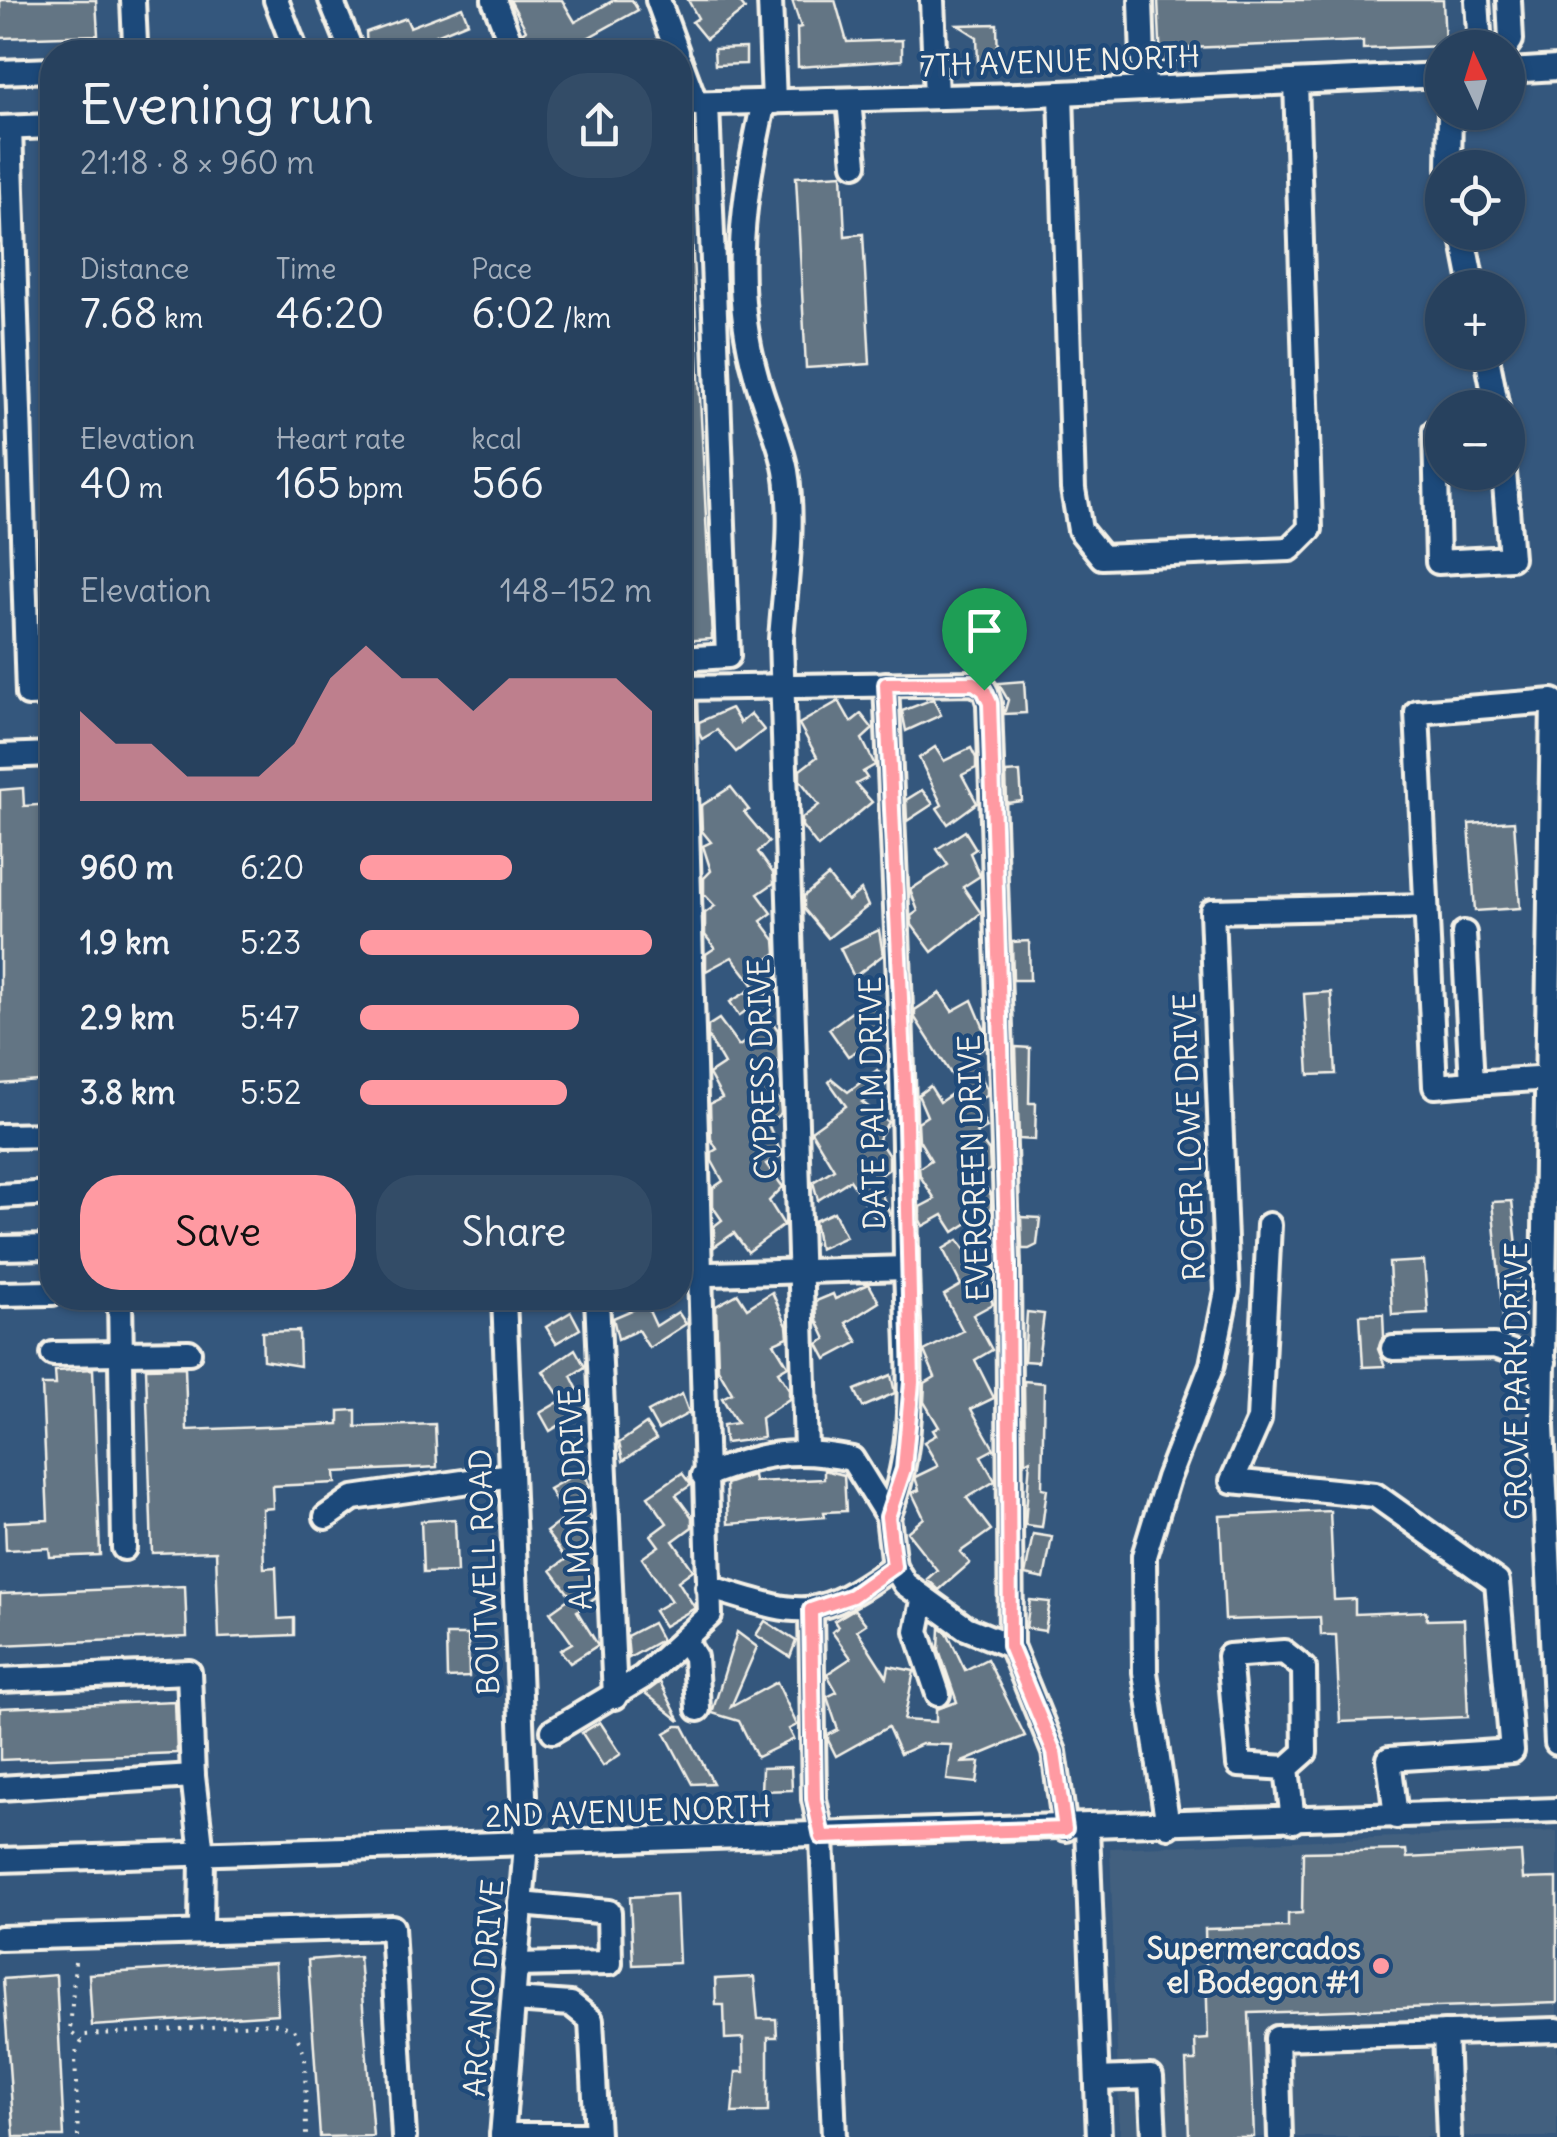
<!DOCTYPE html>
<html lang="en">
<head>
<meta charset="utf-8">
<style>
	:root { --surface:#27415e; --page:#334c67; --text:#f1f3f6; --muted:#a4afbc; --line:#435a73; --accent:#ff9aa2 }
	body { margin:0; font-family:Delius,sans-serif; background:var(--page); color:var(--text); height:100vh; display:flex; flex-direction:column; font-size:38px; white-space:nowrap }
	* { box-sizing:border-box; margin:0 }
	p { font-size:32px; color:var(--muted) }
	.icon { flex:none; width:55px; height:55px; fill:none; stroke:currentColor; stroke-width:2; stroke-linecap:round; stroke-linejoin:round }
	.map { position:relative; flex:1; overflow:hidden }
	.panel { position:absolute; left:40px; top:40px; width:652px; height:1270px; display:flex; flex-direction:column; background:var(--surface); border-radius:40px; box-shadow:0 2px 8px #0004,0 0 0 2px var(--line) }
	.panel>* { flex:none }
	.needle { width:65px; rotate:356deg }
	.tools { position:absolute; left:1425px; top:30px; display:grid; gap:20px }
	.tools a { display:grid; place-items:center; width:100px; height:100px; border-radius:50%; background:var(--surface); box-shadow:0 2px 8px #0004,0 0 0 2px var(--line); font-size:50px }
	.pin { position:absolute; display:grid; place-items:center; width:85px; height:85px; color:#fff; margin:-102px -42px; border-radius:50% 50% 50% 0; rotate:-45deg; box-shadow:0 0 10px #0007 }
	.pin .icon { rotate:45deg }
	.round { display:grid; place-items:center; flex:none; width:105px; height:105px; border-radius:40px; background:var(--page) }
	.headline { display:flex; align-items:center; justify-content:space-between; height:170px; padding:0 40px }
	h1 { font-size:55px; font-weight:600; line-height:75px }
	.metrics { display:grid; grid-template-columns:repeat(3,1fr); gap:15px; height:170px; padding:10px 40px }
	.metrics div { display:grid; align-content:center }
	.metrics b { font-size:42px; font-weight:600 }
	.metrics small { font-size:28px; font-weight:400 }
	.metrics p { font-size:28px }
	.chart { height:280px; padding:20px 40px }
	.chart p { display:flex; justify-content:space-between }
	.chart svg { width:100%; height:180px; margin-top:10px; fill:var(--accent); opacity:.7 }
	.primary-button { display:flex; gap:20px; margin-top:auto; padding:20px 40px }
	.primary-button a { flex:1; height:115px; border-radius:40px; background:var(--accent); color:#111; font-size:40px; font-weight:600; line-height:115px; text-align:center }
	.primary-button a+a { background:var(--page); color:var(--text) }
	ul { padding:0 40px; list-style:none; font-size:32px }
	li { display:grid; grid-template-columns:160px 120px 1fr; align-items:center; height:75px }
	li i { height:25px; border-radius:12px; background:var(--accent) }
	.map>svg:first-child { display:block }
	.built { fill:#42607f }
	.building { fill:#647584; stroke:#f4f1e8; stroke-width:2.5 }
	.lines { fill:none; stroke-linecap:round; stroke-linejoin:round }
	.minor-casing { stroke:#f4f1e8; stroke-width:30 }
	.path { stroke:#f4f1e8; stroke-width:4; stroke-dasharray:2.5 8; stroke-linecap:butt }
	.minor { stroke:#1f4a7a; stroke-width:22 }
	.route-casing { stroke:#fff; stroke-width:20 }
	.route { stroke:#ff9aa2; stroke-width:12 }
	.poi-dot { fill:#ff9aa2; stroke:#1f4a7a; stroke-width:4 }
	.labels { text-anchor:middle; stroke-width:9; stroke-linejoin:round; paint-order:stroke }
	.street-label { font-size:30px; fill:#f4f1e8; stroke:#1f4a7a }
	.poi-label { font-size:30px; font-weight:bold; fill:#f4f1e8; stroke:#1f4a7a; text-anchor:end }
</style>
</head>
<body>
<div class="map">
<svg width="1557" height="2137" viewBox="0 0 1557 2137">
	<rect width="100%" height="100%" fill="#34577d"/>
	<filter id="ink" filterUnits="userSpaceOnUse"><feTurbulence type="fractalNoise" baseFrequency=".01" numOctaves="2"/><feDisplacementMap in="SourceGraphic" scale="20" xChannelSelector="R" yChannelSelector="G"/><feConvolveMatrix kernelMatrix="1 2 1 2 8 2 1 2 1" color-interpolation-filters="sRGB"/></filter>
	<g filter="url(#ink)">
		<path class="built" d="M1557,1831v306h-437l-10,-289z"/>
		<g class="building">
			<path d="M0,0h96l2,35 -98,3z"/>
			<path d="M510,0h52l13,22 39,-22h18l6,10 -76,42h-30l-9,-20 3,-2z"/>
			<path d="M688,0h50l7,9 -39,30 -14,-17 6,-4z"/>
			<path d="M792,0h43l12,42 55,-2v20l-104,7 -1,-39 4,-1z"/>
			<path d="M1158,0h285l2,46 -82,3v-8l-174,7v12l-28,2z"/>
			<path d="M462,7l6,15 -49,20 1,10h-53l-1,-20 40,-14 4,9z"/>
			<path d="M997,24l1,39h-20l-1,-26 -19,-12z"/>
			<path d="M746,48v16l-31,1 -1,-16z"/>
			<path d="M842,174l3,62 18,-2 7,130 -64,4 -10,-191z"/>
			<path d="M680,236h12l20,403 -32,2z"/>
			<path d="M1024,681l2,32 -22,1 4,-14 -10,-17z"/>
			<path d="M933,699l8,16 -35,16 -4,-20z"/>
			<path d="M839,701l12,21 10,-8 12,15 -11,10 13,26 -12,7 4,6 -11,6 16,18 -54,45 -16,-21v-8l17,-13 -19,-25v-10l17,-13 -18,-33z"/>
			<path d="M731,708l9,15 11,-9 13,16 -28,22 -19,-22 -15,9 -3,-6v-11z"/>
			<path d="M935,747l9,14 27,-13 5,10v10l-14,7 15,28 -29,21 -11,-16 5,-3 -23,-47z"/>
			<path d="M1020,772l2,29 -15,2 -1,-30z"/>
			<path d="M731,787l18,23 -5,2 25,30 -11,10 15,21 1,10 -16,11 14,19 -11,8 14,19 1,13 -12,9 12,13 1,12 -38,29 -9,-14 25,-15 -23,-30 -26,14v-17l9,-6 -10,-13v-22l10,-7 -11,-12v-16l7,-7 -8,-25 8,-4 -9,-11 -1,-25z"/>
			<path d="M23,788l1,18 28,-2v276l-52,4v-294z"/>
			<path d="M922,790l11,14 -26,17 -1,-21z"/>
			<path d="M1514,821l6,87 -45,3 -6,-87z"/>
			<path d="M965,831l11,18 -6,4 10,23 -17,11 18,26 -49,39 -20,-27 -1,-9 7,-5 -8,-21 38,-25 -11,-16z"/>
			<path d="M828,876l20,25 13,-11 7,16 -40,32 -24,-29v-13z"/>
			<path d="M879,930l4,25 -29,22 -14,-29z"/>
			<path d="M1029,941l1,39h-17l-1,-38z"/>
			<path d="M1331,992l5,82 -27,1 -5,-81z"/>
			<path d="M940,993l12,18 20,-11 13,31 1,16 -15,9 16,33v7l-12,5 12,27 -11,5 13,18 1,18 -12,8 13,18v13l-37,24 -11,-17 -20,11 -3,-6v-13l15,-8 -15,-23 -1,-8 12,-8 -12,-20 -1,-18 9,-6 -9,-21 12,-9 10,16 20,-14 -45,-70v-8z"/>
			<path d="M869,999l16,24 1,11 -38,22 -19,-27z"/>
			<path d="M719,1019l20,27 34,-23 5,7 1,39 -16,12 17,20 1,12 -13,11 14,31 -16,9 17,23 -14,14 15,24 -36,27 -14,-19 -20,14v-21l8,-6 -9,-13v-19l10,-7 -11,-20v-9l5,-3 -6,-10 -1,-35 12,-6 -13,-24 15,-10 -16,-27v-11z"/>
			<path d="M1016,1047l14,1 -1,55h7l-1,37 -16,-1z"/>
			<path d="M877,1070l10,14 -25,18 26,20 -10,17 11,17v13l-14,10 15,35 -12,8 -28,-42 -32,20 -5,-18 21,-13 -23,-38 35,-25 -17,-24 3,-3 16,13z"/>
			<path d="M1512,1201l13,115 -22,2 -11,-116z"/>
			<path d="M834,1212l12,25 -27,12 -5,-28z"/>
			<path d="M1021,1217l19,1 -3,27 -8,4h-7z"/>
			<path d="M958,1240l12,17 19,-9 4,8v11l-12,7 12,30 -20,11 19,35 -17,10 19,38 -23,11 23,40 -13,7 14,25 -28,17 24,32 -31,22 10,11 -31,27 -12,-11 10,-9 -30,-38 17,-14 -12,-25 7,-3 -4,-13 23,-11 -14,-24 12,-7 -3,-5 6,-3 -15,-25 1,-19 10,-6 -11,-26 39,-20 -19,-36 17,-10 -18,-36z"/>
			<path d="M1424,1261l4,52 -36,2 -3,-52z"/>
			<path d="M869,1284l10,18 -33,21 12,19 -32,17 -8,-15 8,-5 -9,-19 -1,-19 17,-7 2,5z"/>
			<path d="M772,1292l15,34 1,11 -14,6 14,23 -10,6 11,17v10l-28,19 2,20 -38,5 -2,-18 14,-2 -15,-25 10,-5 -14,-24 -2,-63 22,-12 9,14z"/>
			<path d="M646,1304l10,22 22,-14 8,12 -37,24 -11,-18 -20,9 -5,-21z"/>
			<path d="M571,1312l9,17 -24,14 -10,-16z"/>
			<path d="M1027,1312l17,2 -6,48 -14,-1z"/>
			<path d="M1383,1314l1,23 -6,12 7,17 -22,1 -3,-52z"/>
			<path d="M299,1331l1,35 -37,-6 -1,-28z"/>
			<path d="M575,1349l10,18 -14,9 16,32 -37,23 -10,-18 22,-13 -19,-29z"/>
			<path d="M185,1367l2,63 152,-6v-13l17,-1v17l79,-3 2,43 -102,5 1,11 -64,3 1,22 -11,1 2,59 12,-1 2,52 16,-1v17l-75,3 -3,-87 -64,2 -6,-185z"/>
			<path d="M93,1369l7,186 -50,2 -1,-9 -43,2 -1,-28 43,-2 -6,-135h14l-1,-14z"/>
			<path d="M891,1375l4,18 -32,14 -8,-17z"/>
			<path d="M1024,1381l20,2 -2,105 5,1 -5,38 -17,-2 5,-66 -5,3z"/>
			<path d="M682,1394l7,19 -31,17 -10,-18z"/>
			<path d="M646,1424l10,15 -33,22 -4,-18z"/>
			<path d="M583,1470l7,17 -12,6 14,26 -16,11 18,24 2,44 -19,13 21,34 -28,18 -10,-13 12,-7 -22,-31 21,-15 -20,-27 15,-11 -20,-27 19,-14 -16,-29z"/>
			<path d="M824,1470l20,5 2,36 -22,1 1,5 -97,7 -2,-40 27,-9 1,7 70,-3z"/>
			<path d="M682,1473l9,12 -15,10 16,22v10l-19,14 20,29 -15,11 17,27 -31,18 -10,-15 17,-10 -29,-43 17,-12 -8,-11 16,-12 -19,-27z"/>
			<path d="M1330,1511l4,89 21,-1v15l71,-3 1,9 37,-1 4,98 -128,5 -4,-87h-15l-1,-18 -95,3 -5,-104z"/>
			<path d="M455,1519l2,53 -34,1 -2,-52z"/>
			<path d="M1033,1534l19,3 -8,42 -19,-4z"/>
			<path d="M185,1586l2,51 -187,8v-51z"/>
			<path d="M1030,1600l20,2 -5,29 -19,-3z"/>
			<path d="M854,1609l12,15 -9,6 30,47 2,-11 25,5 -10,49 32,2v-13l21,-7 -18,-52 1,-22 8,6 17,36 22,-11 38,77 -65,27 20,-1 -3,21 -30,-3 4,-35 -29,-1 -22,10 -12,-27 -52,29 -8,-16v-5l10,-5 -11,-33 10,-5 -10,-18 24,-16 -19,-26 6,-5 -4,-6z"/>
			<path d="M765,1621l31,20 -6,16 -34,-22z"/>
			<path d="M652,1623l9,17 -32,18 -2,-22z"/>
			<path d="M737,1632l20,15 -26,60 46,-25 20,43 -8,4 5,10 -37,18 -18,-36 -27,-8z"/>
			<path d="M446,1635h22l1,42 -22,1z"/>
			<path d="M660,1682l20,39 -35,-28z"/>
			<path d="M175,1701l2,52 -177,7v-52z"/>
			<path d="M600,1722l21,32 -18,12 -21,-33z"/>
			<path d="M677,1726h6l30,57 -21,1 -27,-51z"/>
			<path d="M791,1767l1,23 -31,1 1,-23z"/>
			<path d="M1406,1850l1,8 114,-6 2,27 34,-1v125l-308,10 5,124h-65l-3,-76h10l-1,-21 13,-1 -3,-110 83,-2v-13l14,-1 1,-61z"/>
			<path d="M676,1894l3,69 -46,2 -3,-68z"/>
			<path d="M359,1956l14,180 -53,1 -12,-177z"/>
			<path d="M275,1963l3,51 -186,12 -3,-52z"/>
			<path d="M56,1975l8,162h-50l-11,-158z"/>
			<path d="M754,1977l4,42h18l1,18h-9v75l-36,1 4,-41h8l-1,-34 -18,1 -1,-34h-8l-1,-26z"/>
		</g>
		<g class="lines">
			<g class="minor-casing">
				<g id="minor">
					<path d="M276,0l20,52"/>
					<path d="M331,0l21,52"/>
					<path d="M494,0l20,52"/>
					<path d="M658,0l19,52"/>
					<path d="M770,0l4,102"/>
					<path d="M932,0l4,97"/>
					<path d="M1141,0l3,89"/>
					<path d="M1477,0l3,48"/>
					<path d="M1496,48l10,-1 5,-7 -2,-40"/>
					<path d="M130,52l5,-9 -2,-43"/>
					<path d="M680,61l16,43"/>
					<path d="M1508,71l49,-3"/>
					<path d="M0,72l52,-2"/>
					<path d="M1061,93l12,396 7,41 22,27 188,-8 20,-20 -14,-447"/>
					<path d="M849,100l6,64"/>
					<path d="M764,102c-21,91 -34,182 -8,273 8,32 24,63 30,96 9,54 -1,113 -5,168l25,810"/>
					<path d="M680,104l338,-9 424,-20"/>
					<path d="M0,128l52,-2"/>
					<path d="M10,128l18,566 24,-1"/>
					<path d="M1449,168l1,-56"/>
					<path d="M1462,232l11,56"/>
					<path d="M1486,352l11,56"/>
					<path d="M1442,430l-7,1 3,131 73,-4 -7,-86"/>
					<path d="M680,659l48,-3 -21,-552"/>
					<path d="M886,684c9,193 18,385 20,578 1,86 15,172 -18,255"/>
					<path d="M680,688l294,-5 11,7 4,13 19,562 3,381"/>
					<path d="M0,756l52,-2"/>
					<path d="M1464,933l8,150 79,-5"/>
					<path d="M1472,1083l-37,3 -18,-374 136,-11 -11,725 15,317"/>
					<path d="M0,1136l52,-1"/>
					<path d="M0,1196l52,-3"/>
					<path d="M1269,1225l-10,195 -27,61 143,14 122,87 15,169 -123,8 7,58"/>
					<path d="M0,1248l52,-1"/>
					<path d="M680,1275l226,-7"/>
					<path d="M0,1294l52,-1"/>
					<path d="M120,1298l4,250"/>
					<path d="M597,1298l18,399"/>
					<path d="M1393,1348l101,-2 50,16"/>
					<path d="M53,1354l136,-2"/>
					<path d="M703,1476c59,-22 87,-30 149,-17l36,58 6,49 11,18 61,44 45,18 43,106 11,77"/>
					<path d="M326,1517l27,-19 158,-23"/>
					<path d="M708,1587c93,28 103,38 186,-21"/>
					<path d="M923,1601l-6,30 21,63"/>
					<path d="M811,1610l3,189 8,38 12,300"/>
					<path d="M685,1641l10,16 3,52"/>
					<path d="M0,1680l189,-8 4,104"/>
					<path d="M553,1731l90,-54 67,-62 -27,-927"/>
					<path d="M1287,1768l-48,-3 -10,-109 55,-4 20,16 1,84 -18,16 6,53"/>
					<path d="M0,1788l193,-12 9,78 -1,76"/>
					<path d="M1168,1826l-23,-154 -1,-116 24,-78 44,-113 15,-74 -15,-380 214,-5"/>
					<path d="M1087,1828l12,309"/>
					<path d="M0,1860l1557,-50"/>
					<path d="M0,1938l392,-11 12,210"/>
					<path d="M515,1965l95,-2 -1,-51 -88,-8"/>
					<path d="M1445,2033l4,104"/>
					<path d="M1097,2079l54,-2 3,60"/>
					<path d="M502,2135h95l-6,-115 -20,-16 -57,-4"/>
					<path d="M502,2137l24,-292 -22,-547"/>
					<path d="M1280,2137l-3,-99 280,-8"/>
				</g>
			</g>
			<g class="path">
				<path d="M75,1962l-5,70 12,9"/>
				<path d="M78,2137l-3,-82 10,-20 188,-12 21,6 11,27 1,81"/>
			</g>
			<use href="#minor" class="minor"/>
		</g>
	</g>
	<g class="lines" filter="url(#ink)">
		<g class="route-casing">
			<path id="route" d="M974,683l10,7 6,13 18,562 2,381 44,106 11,77 -243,8 -8,-38 -3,-189 41,-14 42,-30 -6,-49 16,-48 8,-87 -7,-300 -19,-398z"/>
		</g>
		<use href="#route" class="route"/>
	</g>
	<circle class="poi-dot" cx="1381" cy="1966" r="10"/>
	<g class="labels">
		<g class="street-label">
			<text transform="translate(1060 62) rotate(-2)" y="10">7TH AVENUE NORTH</text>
			<text transform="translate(763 1069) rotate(-92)" y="10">CYPRESS DRIVE</text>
			<text transform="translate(873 1103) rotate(-91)" y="10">DATE PALM DRIVE</text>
			<text transform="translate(1190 1137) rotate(-92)" y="10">ROGER LOWE DRIVE</text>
			<text transform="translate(974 1168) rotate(-92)" y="10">EVERGREEN DRIVE</text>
			<text transform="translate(1517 1381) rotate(-90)" y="10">GROVE PARK DRIVE</text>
			<text transform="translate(576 1499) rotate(-93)" y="10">ALMOND DRIVE</text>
			<text transform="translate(485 1572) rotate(-92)" y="10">BOUTWELL ROAD</text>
			<text transform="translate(628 1812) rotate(-2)" y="10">2ND AVENUE NORTH</text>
			<text transform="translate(484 1988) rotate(-85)" y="10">ARCANO DRIVE</text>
		</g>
		<g class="poi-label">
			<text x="1361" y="1959">Supermercados<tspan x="1361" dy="34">el Bodegon #1</tspan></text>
		</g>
	</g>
</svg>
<div class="tools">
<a><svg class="needle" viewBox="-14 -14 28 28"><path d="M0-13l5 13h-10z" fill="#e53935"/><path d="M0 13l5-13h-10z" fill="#a4afbc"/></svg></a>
<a><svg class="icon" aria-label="locate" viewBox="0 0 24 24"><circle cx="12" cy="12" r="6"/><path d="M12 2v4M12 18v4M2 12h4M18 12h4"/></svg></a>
<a>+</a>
<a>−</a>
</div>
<div class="pin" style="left:984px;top:690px;background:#1e9e55"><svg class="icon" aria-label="arrive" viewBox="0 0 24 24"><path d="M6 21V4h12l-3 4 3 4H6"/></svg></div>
<section class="panel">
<div class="headline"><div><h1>Evening run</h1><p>21:18 · 8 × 960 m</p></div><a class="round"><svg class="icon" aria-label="share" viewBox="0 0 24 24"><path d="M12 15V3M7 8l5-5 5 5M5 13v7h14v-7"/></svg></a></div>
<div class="metrics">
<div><p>Distance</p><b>7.68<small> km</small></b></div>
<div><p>Time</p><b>46:20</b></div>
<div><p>Pace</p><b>6:02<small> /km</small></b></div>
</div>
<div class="metrics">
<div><p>Elevation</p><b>40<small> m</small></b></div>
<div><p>Heart rate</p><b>165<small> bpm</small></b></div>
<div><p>kcal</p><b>566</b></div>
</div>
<div class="chart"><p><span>Elevation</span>148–152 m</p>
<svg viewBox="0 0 160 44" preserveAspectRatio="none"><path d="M0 44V22L10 30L20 30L30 38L40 38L50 38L60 30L70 14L80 6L90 14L100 14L110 22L120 14L130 14L140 14L150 14L160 22V44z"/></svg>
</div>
<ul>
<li><b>960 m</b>6:20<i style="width:52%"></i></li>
<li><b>1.9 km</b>5:23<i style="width:100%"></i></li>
<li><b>2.9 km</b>5:47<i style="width:75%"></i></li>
<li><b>3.8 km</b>5:52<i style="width:71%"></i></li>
</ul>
<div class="primary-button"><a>Save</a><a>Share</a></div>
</section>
</div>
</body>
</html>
